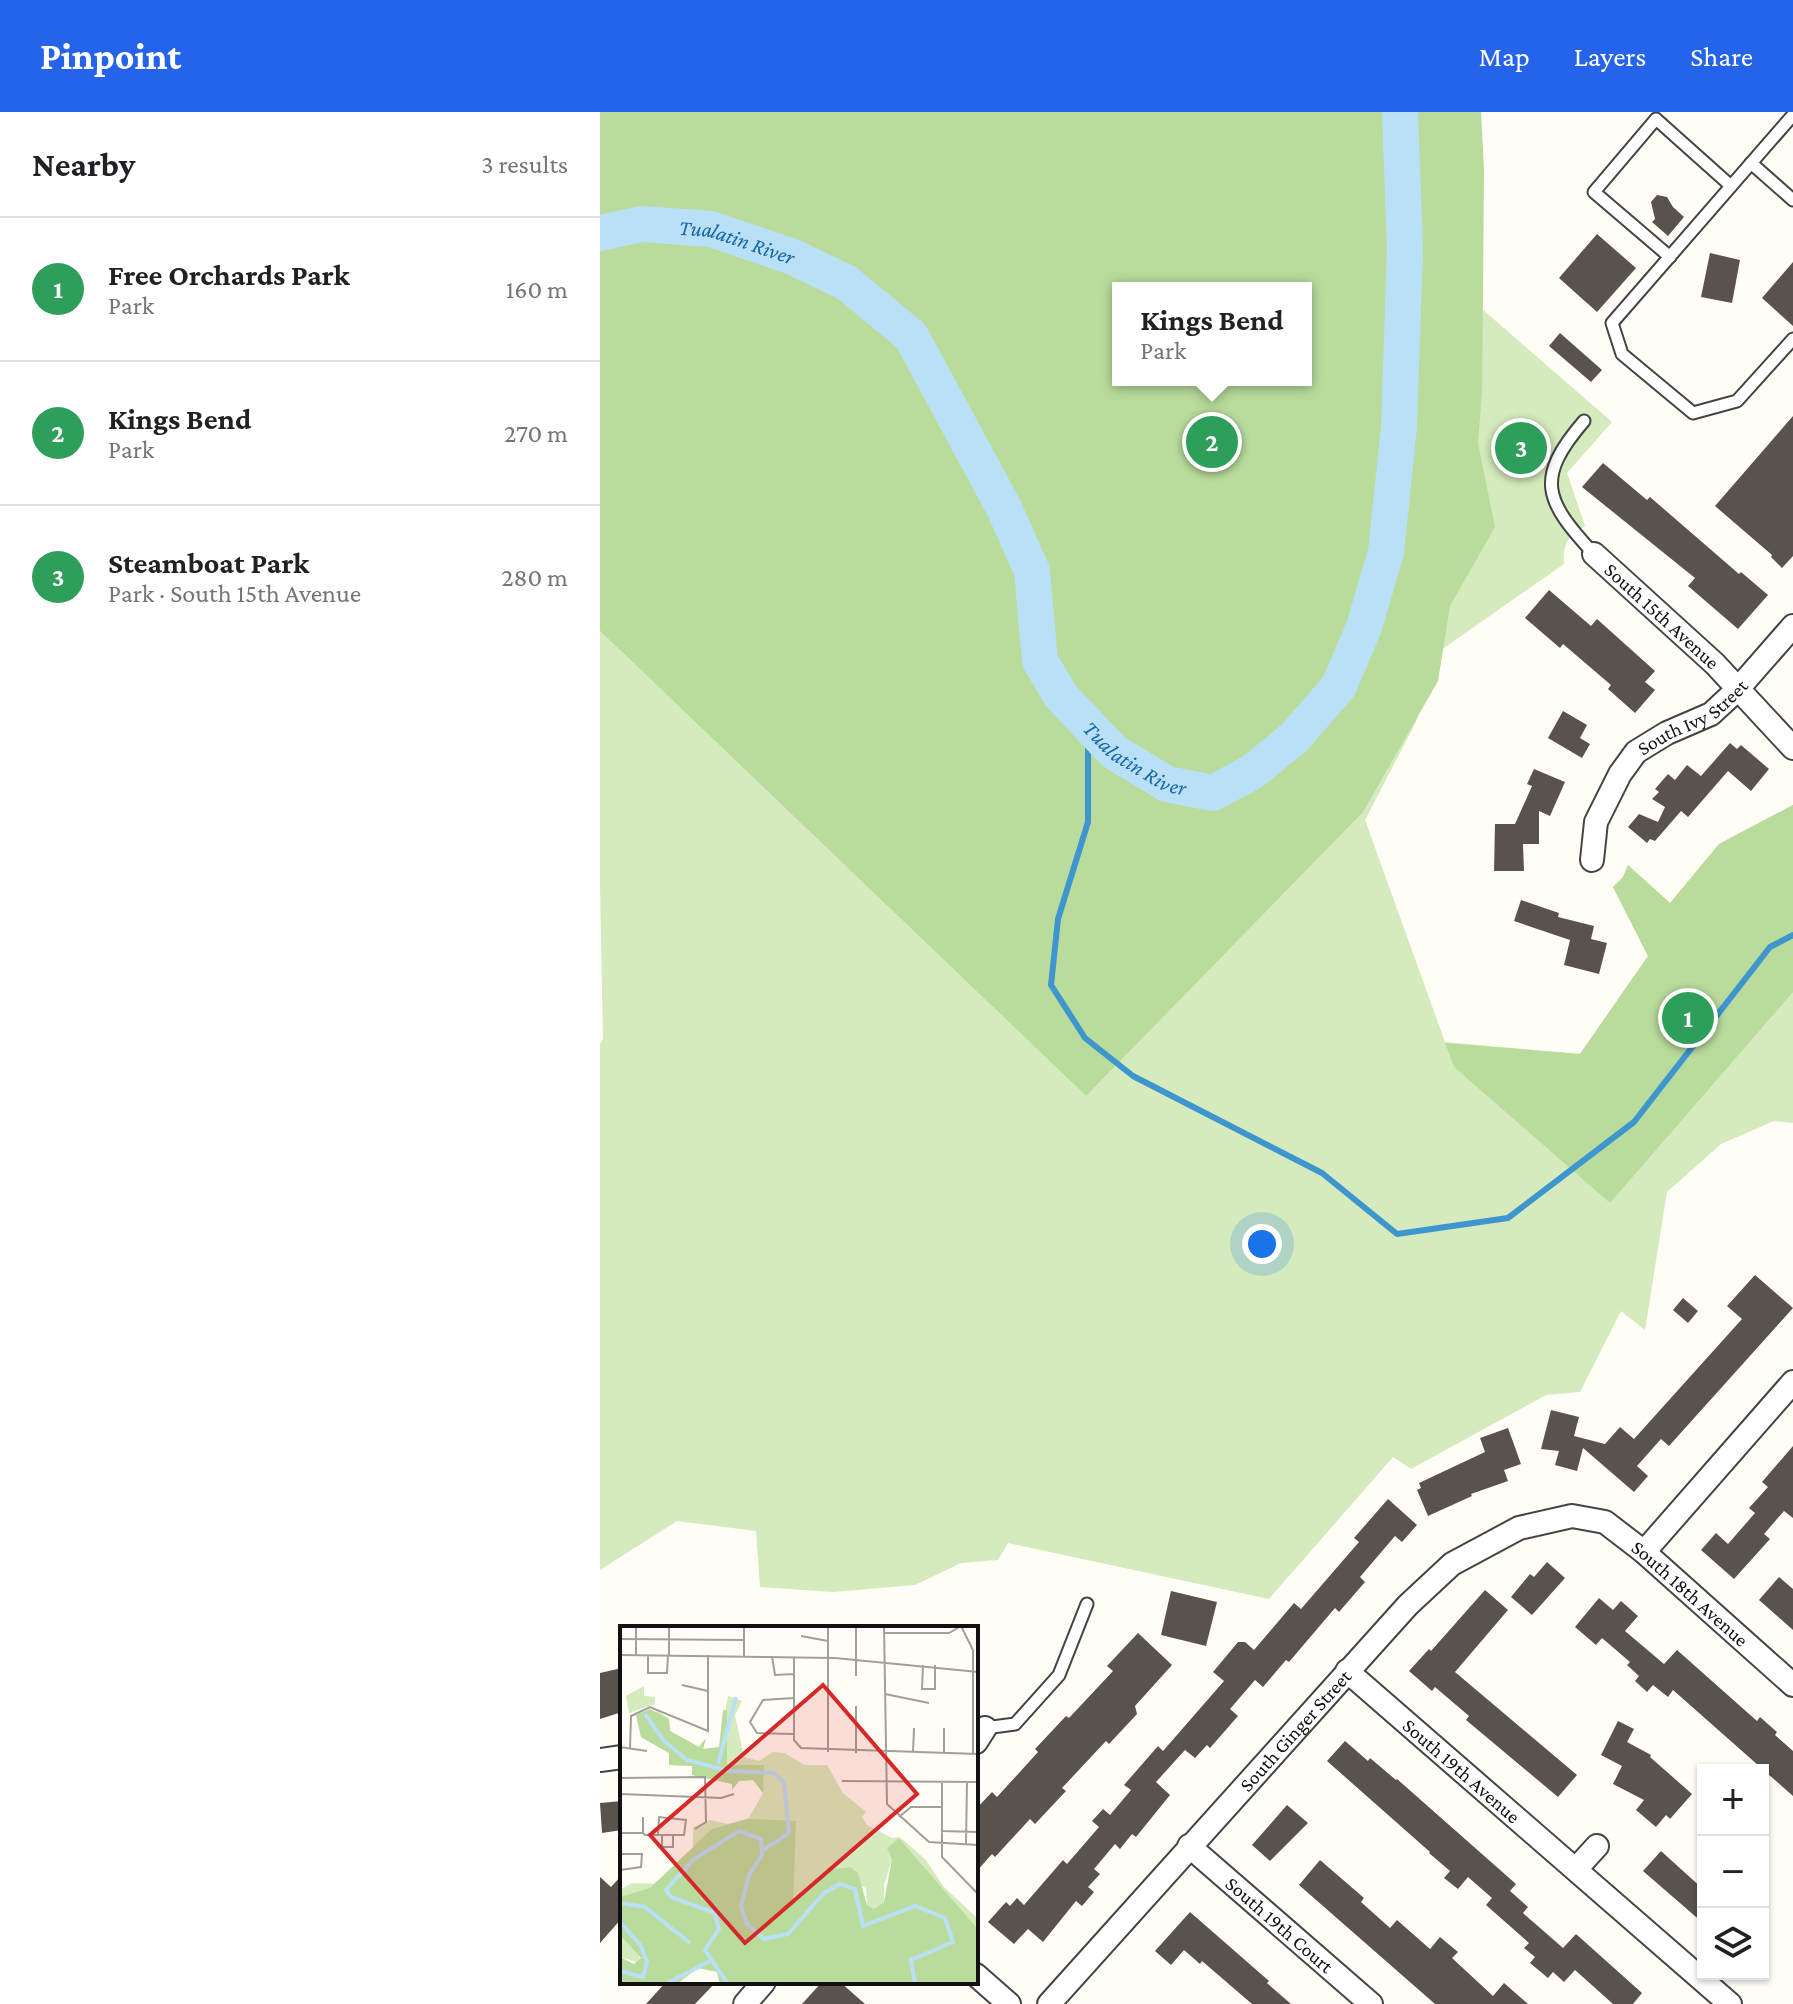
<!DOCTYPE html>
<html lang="en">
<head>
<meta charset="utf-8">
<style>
	body { margin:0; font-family:"Crimson Pro",serif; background:#f2f2f2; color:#202124 }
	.controls { position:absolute; right:24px; bottom:24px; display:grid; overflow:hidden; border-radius:0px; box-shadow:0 2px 6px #0004 }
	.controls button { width:72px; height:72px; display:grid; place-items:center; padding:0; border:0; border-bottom:2px solid #e0e0e0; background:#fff; color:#202124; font:40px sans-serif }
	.you { position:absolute; left:662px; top:1132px; width:28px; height:28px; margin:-20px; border:6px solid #fff; border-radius:50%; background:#1a73e8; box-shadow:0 0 0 12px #1a73e833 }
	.badge { display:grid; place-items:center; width:52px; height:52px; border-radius:50%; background:#2563eb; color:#fff; font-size:26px; font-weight:700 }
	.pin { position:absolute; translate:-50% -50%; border:4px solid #fff; box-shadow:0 2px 8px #0006 }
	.popup { position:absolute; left:512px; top:170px; width:200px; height:104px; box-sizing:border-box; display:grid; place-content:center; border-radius:0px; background:#fff; filter:drop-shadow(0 2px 6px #0005); font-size:26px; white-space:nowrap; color:#757577 }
	.popup b { font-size:30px; color:#202124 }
	.popup::after { content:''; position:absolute; left:50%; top:100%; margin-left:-16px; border:16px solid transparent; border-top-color:#fff }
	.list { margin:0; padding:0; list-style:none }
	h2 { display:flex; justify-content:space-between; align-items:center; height:104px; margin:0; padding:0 32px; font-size:34px }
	h2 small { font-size:26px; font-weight:400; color:#757577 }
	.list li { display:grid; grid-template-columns:52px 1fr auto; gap:24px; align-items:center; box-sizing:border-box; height:144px; padding:0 32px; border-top:2px solid #e0e0e0 }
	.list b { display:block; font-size:30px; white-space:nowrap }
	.list p { margin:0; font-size:26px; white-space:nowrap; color:#757577 }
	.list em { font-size:26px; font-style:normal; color:#757577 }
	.icon { flex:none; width:44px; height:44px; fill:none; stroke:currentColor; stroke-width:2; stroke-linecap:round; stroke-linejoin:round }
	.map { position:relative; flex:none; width:1193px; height:1892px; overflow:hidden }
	header { display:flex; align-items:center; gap:48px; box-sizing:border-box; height:112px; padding:0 40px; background:#2563eb; color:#fff }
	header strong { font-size:38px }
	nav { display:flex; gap:44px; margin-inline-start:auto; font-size:28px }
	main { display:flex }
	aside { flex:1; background:#fff }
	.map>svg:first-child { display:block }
	.green { fill:#d5ebbd; fill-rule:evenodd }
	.forest { fill:#b9dc9c; fill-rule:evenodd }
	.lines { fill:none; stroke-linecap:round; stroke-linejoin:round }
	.stream { stroke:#3f96cf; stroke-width:6 }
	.river { stroke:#b9e0f7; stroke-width:36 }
	.building { fill:#5a524d }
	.lane-casing { stroke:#444; stroke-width:15 }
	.street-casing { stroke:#444; stroke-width:26 }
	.lane { stroke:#fff; stroke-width:11 }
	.street { stroke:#fff; stroke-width:22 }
	.labels { text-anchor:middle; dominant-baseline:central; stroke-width:8; stroke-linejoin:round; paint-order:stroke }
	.street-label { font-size:20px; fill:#111; stroke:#fff }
	.water-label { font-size:22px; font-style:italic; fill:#1768a6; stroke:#fff }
	.inset-river { fill:none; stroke:#b9e0f7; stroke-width:4 }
	.inset-road { fill:none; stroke:#a09f9a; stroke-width:2 }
	.view { fill:#d62828; fill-opacity:0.15; stroke:#d62828; stroke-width:4 }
	.inset-edge { fill:none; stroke:#111; stroke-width:4 }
</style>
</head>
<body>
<header>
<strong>Pinpoint</strong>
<nav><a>Map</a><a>Layers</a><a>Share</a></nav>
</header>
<main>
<aside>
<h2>Nearby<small>3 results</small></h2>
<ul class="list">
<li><span class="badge" style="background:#2e9e5b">1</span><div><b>Free Orchards Park</b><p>Park</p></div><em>160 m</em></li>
<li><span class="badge" style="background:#2e9e5b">2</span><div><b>Kings Bend</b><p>Park</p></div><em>270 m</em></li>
<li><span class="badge" style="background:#2e9e5b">3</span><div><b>Steamboat Park</b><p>Park · South 15th Avenue</p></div><em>280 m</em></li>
</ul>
</aside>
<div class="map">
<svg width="1193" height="1892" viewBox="0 0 1193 1892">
	<rect width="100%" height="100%" fill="#fffdf5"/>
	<path class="green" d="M0,0L819,142L1012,310L967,361L985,414C969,422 962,434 964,452L834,543L816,610L765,708L845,930L980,942L1048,844L1013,775L1023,765L1028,753L1070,791L1119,732L1193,693V1011L1174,1009L1121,1032L1067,1080L1045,1218L1021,1199L980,1280L946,1283L811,1357L793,1345L669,1487L408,1431L398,1448L361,1451L315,1473L233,1480L160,1475L156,1419L77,1409L0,1458V932L3,927L0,774V519L486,984ZM518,176H706V268H518Z"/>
	<g class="forest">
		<path d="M0,0H881L884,57L883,183L882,280L878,331L895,415L850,494L838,569L763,700L486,984L0,519ZM518,176H706V268H518Z"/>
		<path d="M1193,693V880L1010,1091L854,955L845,931L980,942L1048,844L1013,775L1023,765L1028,753L1070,791L1119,732Z"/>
	</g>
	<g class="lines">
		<path class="stream" d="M488,613V710L458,807L451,873L485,926L533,964L722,1061L797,1122L908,1106L1034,1010L1170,835L1193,823"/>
		<path class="river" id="s1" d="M0,121L42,112L111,117L193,145L247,171L311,224L404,396L432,459L440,549L461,584L514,640L567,672L613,681L652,660L694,626L739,574L764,515L786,440L799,315L805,137L800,0"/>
	</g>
	<g class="building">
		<path d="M1057,83L1067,85L1073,95L1084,105L1068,124L1052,110L1055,107L1051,90Z"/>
		<path d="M997,122L1036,156L997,200L959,166Z"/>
		<path d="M1110,141L1140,148L1132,191L1101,185Z"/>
		<path d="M1193,150V214L1162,186Z"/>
		<path d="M960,221L1002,258L991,270L949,234Z"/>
		<path d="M1193,304V444L1182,456L1171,445L1172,443L1115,394Z"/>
		<path d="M1003,351L1047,388L1050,385L1139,462L1141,460L1168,483L1138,517L1088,474L1095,466L982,375Z"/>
		<path d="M949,478L991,514L997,507L1055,559L1045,570L1055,578L1035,601L1008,577L1011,573L963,532L960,536L925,506Z"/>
		<path d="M963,599L987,613L980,626L990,632L982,646L948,626Z"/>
		<path d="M1130,631L1137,637L1141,633L1169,657L1151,679L1128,659L1088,705L1081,699L1055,729L1050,727L1047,731L1028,715L1039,702L1058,710L1065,695L1052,687L1059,680L1055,677L1068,662L1075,668L1087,653L1101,664Z"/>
		<path d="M934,657L965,670L950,704L939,699V732H923L924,759H894L895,712H915L932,674L927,672Z"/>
		<path d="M921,788L959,801L958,805L994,814L991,827L1007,831L999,862L964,853L970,828L914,809Z"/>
		<path d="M1155,1163L1193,1196L1069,1334L1061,1327L1037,1354L1048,1364L1034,1380L983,1336L977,1359L955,1353L959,1339L941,1337L951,1298L979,1305L974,1324L1005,1332L1020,1315L1034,1327L1142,1207L1127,1194Z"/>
		<path d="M1083,1186L1098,1199L1088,1211L1073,1198Z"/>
		<path d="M908,1316L921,1352L904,1358L908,1369L871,1382L872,1384L828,1404L817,1378L821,1376L819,1371L885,1340L880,1326Z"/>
		<path d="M1193,1334V1406L1184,1399L1164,1422L1170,1427L1134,1467L1101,1438L1116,1421L1128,1432L1155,1401L1149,1396L1168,1375L1162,1370Z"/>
		<path d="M788,1387L817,1413L802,1430L795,1424L760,1465L765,1470L739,1500L735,1496L689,1550L686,1548L663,1575L655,1568L630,1597L638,1604L610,1636L607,1633L595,1646L585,1638L556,1670L570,1683L536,1725L532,1722L520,1737L515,1732L494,1757L500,1762L488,1775L494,1780L482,1794L476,1789L443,1830L428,1817L414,1832L388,1810L406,1790L410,1794L417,1786L424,1793L463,1748L467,1752L499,1715L492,1709L503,1697L510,1703L531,1678L524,1673L558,1634L563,1639L624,1569L613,1560L638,1530H645L654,1538L694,1491L701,1497L759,1430L754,1426Z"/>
		<path d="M947,1450L965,1466L932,1503L911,1485L930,1462L934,1465Z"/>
		<path d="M1179,1465L1193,1477V1518L1159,1488Z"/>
		<path d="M885,1478L908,1498L855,1560L977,1663L958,1685L866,1608L869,1604L835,1575L832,1579L809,1559L829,1537L831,1539Z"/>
		<path d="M571,1479L617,1490L606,1534L561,1523Z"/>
		<path d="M999,1486L1013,1498L1021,1489L1038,1504L1025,1519L1064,1552L1077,1538L1157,1609L1160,1605L1177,1620L1175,1623L1193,1639V1684L1073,1578L1068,1585L1053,1573L1047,1580L1035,1569L1039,1564L1027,1553L1030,1550L1002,1526L996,1533L975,1515Z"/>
		<path d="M538,1521L572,1553L535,1594L537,1602L509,1632L506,1629L462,1676L466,1679L435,1712L430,1707L395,1745L392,1742L376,1760V1697L392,1680L397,1685L438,1640L435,1637L466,1604L469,1606L513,1559L507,1554Z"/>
		<path d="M22,1556V1600L0,1607V1561Z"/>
		<path d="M1018,1609L1034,1617L1027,1630L1051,1643L1050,1645L1092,1682L1070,1707L1066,1703L1056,1715L1036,1698L1044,1688L1013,1672L1022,1654L1001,1643Z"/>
		<path d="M745,1629L768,1649L770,1646L796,1668L797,1667L916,1772L910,1779L928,1795L923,1801L963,1836L976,1822L1042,1881L1033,1892H1013L975,1858L964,1870L953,1860L948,1866L930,1851L935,1845L924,1836L929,1831L886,1793L892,1786L868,1765L858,1777L844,1766L850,1759L829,1741L830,1740L727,1649Z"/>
		<path d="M22,1689V1718L2,1721L0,1691Z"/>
		<path d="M687,1693L708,1711L670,1749L652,1733Z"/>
		<path d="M1061,1739L1103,1777V1811L1043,1759Z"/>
		<path d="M720,1748L764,1786L761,1790L790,1816L797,1808L830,1837L840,1825L858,1840L852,1846L893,1884L904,1871L928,1892H835L699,1773Z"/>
		<path d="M22,1763V1806L0,1831V1765L11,1775Z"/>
		<path d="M590,1800L669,1869L667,1871L691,1892H652L602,1849L600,1852L584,1838L571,1853L555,1839Z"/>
		<path d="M66,1870H116L95,1892H46Z"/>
		<path d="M222,1870H240L265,1892H202Z"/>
	</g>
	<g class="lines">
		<g class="lane-casing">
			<g id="lane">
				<path d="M1193,3L1012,211L1022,242L1093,301L1137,289L1193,227"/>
				<path d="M1151,51L1193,88"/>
				<path d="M1070,145L994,80L1056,7L1131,74"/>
				<path d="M984,309C934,367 945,389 994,442"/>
				<path d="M385,1616L415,1612L459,1563L487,1492"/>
			</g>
		</g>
		<g class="street-casing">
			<g id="street">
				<path id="s2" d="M994,442L1115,552L1193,636"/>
				<path id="s3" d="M992,748L996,710L1020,662L1036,640L1067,621L1111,602L1137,578L1193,514"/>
				<path d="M1044,1440L1193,1270"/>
				<path id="s4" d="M747,1559L1130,1892"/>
				<path d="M376,1630L385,1616"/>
				<path d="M0,1648L22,1645"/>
				<path id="s5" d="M589,1734L771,1892"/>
				<path d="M976,1757L997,1734"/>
				<path d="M376,1863L409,1892"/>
				<path d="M145,1892L164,1870"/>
				<path id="s6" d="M449,1892L808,1493L852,1452L919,1416L972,1404L1005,1410L1044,1440L1193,1573"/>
			</g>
		</g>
		<use href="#lane" class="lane"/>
		<use href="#street" class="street"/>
	</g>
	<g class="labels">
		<g class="street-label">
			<text stroke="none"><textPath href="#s2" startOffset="92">South 15th Avenue</textPath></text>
			<text stroke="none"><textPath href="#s3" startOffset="186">South Ivy Street</textPath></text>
			<text stroke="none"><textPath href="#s6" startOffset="872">South 18th Avenue</textPath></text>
			<text stroke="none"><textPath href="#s6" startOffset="368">South Ginger Street</textPath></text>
			<text stroke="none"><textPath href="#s4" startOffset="152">South 19th Avenue</textPath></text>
			<text stroke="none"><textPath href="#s5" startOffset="120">South 19th Court</textPath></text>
		</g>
		<g class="water-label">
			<text stroke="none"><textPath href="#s1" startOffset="140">Tualatin River</textPath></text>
			<text stroke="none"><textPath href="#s1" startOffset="836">Tualatin River</textPath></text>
		</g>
	</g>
	<g transform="translate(20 1514)">
		<rect width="358" height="358" fill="#fffdf5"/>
		<path d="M24,60V70L35,71V78L9,87L6,70ZM108,70L122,75L115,89L124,131L139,135L153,126L164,127L185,139H207L223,167L246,186L242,191L247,199L272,212L280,211L306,234L323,260L358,293V303L279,212L264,259V276L254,283L247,279L246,262L209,244L101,337L0,358L26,333L0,301V264L12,257L44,258L73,232V201L90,194L108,198L129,192L143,167L133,154L119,155L112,164V158L72,149V140L49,139V127L21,111L16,89L38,85L49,93L50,105L79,121L86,112L83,123L99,122ZM0,309L19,324L20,337L0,331Z" fill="#d5ebbd"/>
		<path d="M30,83L49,93L50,105L79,121L86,112L83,123L99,121L103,84H107V139H144L143,167L133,154L119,155L112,164V158L72,149V140L49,139V127L21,111L16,89ZM128,193L176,195L173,276L209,244L230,241L238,247L247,279L254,283L264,276L272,233L267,222L279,212L358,303V358H100L97,346L78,342L57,358H0V331L14,338L21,332L0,309V271L30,262L92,203Z" fill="#b9dc9c"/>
		<path class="inset-river" d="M25,88L44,115L67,134L108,145L154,147L164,156L169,207L142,225M98,138L116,71M0,277L25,281L70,317M0,296L21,320L27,336L23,351L0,345M46,358L90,335M108,358L85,324L99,303L95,287L51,271L46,264L74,233L119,205L141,213L142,229L129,249L121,281L127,298L144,313L168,308L204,267L220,258L235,263L243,300L295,280L325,292L333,316L291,334L295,358"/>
		<path class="inset-road" d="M124,0V30M236,0V50M264,0L267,178L309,216L358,219M341,0L353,24V128M264,7H329L341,0M181,10L208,15M0,13L124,14M0,29L215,32L358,46M16,29V0M28,29V47H47L48,29M49,29V0M152,30L155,49L174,48M174,31V114L181,122L358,128M303,39L302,63H315V39M62,59L88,65M265,68L309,77M173,108L137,107L130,96L143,74L174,72M0,121L27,125M10,122L11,90L30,81L88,105V29M208,126V0M236,127V80M293,127L294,102M324,128V102M0,152L85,151L86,196L75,203M222,155L358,156M322,155V231L358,268M0,168L101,172L114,168M279,191L291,181H321M321,205L358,206M0,207H23V191M23,207L25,209H64L66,194L39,191L38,209M42,209V221H53V209M346,218L347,155M0,228H22L21,241L0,244"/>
		<path class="view" d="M203,59L297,168L125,317L30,209Z"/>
		<rect width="358" height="358" class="inset-edge"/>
	</g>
</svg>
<div class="controls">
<button>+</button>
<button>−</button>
<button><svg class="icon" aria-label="layers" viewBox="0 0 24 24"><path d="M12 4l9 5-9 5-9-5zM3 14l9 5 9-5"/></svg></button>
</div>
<div class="you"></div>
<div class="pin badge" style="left:1088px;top:906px;background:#2e9e5b">1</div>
<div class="pin badge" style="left:612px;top:330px;background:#2e9e5b">2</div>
<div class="popup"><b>Kings Bend</b>Park</div>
<div class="pin badge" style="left:921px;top:336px;background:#2e9e5b">3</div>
</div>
</main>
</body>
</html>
